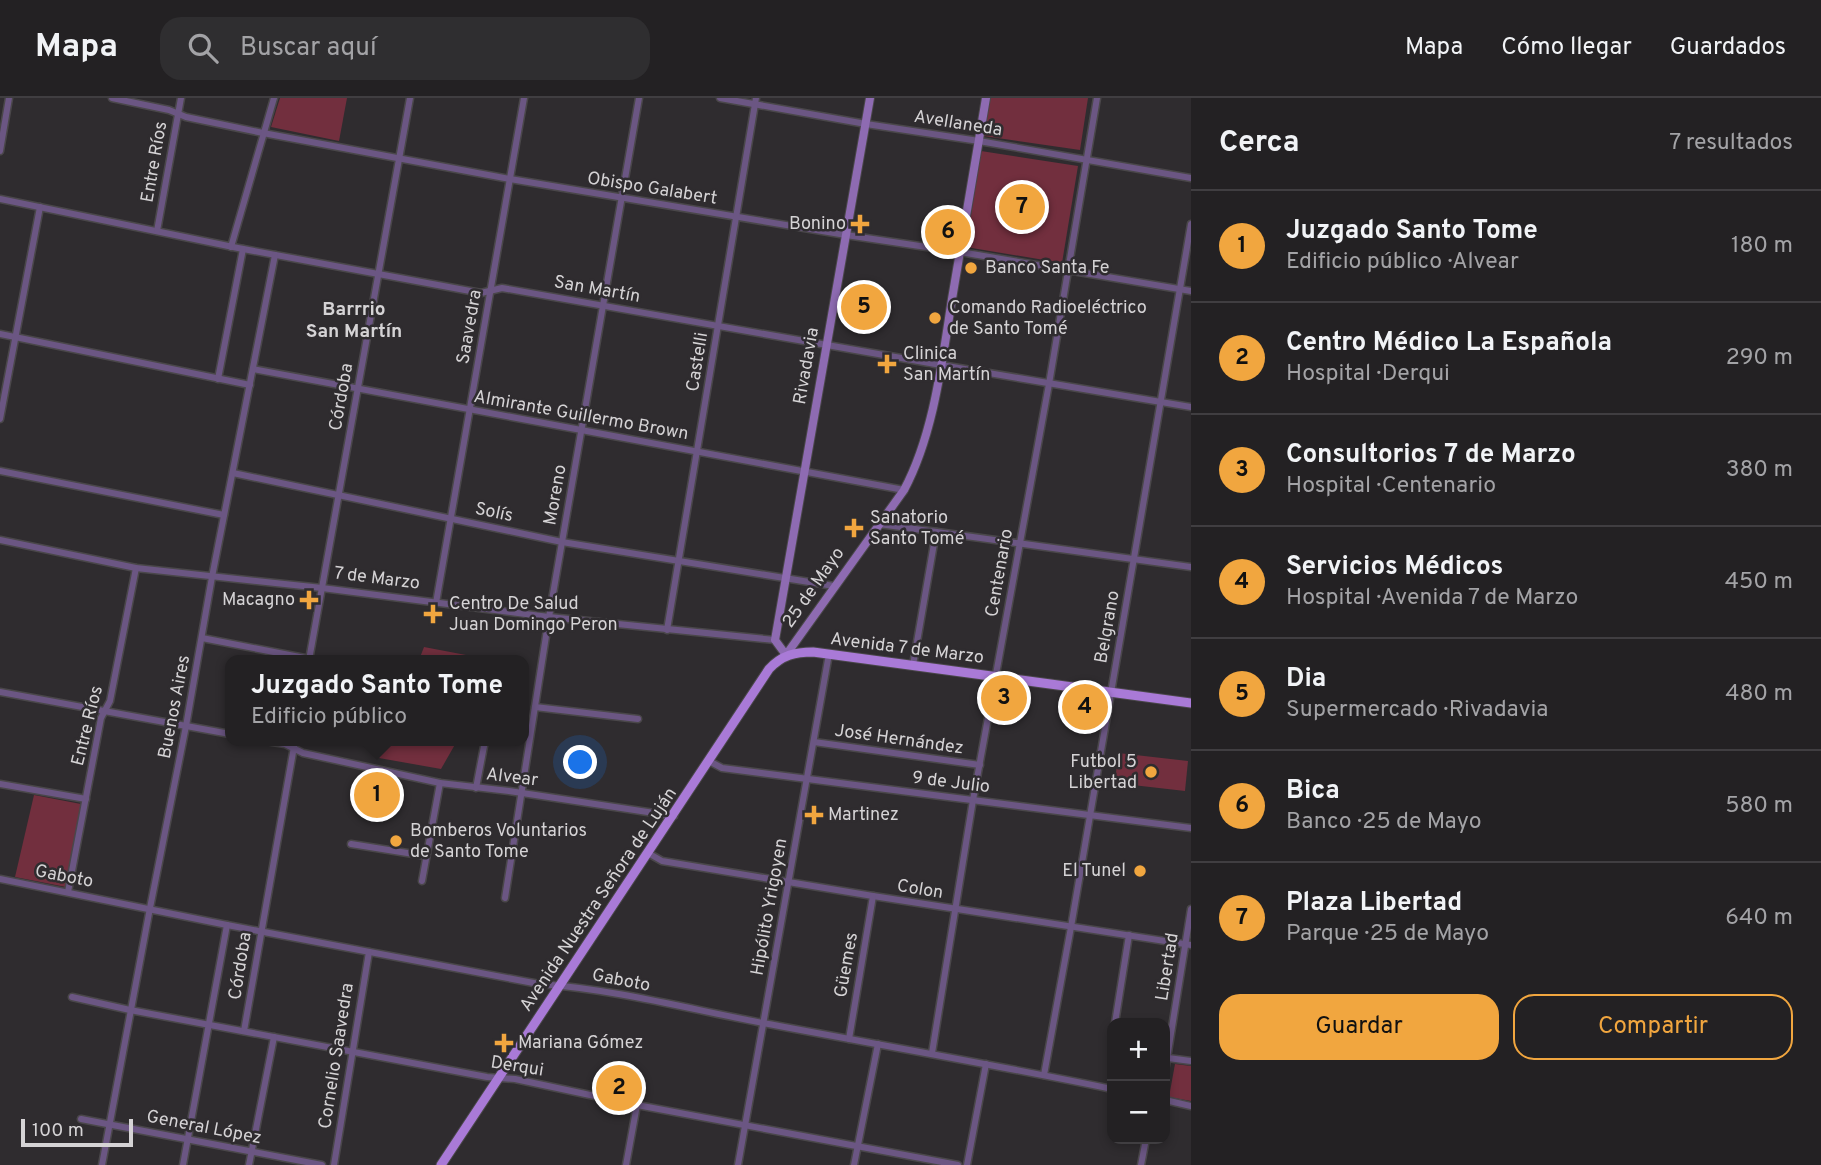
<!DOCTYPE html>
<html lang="es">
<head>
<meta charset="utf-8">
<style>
	body { margin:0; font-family:Overpass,sans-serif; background:#2f2e30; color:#f1f3f6 }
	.controls { position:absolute; right:21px; bottom:21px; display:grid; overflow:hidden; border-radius:14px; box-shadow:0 4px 10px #0003 }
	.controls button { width:63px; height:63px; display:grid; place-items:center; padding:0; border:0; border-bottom:2px solid #403e41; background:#232123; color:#f1f3f6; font:35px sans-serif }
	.scale { position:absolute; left:21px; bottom:18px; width:112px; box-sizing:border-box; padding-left:7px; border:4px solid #d5d3d5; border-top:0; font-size:19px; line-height:24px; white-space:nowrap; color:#d5d3d5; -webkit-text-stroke:5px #2f2c2f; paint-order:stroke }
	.you { position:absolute; left:581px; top:665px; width:24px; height:24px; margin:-18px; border:5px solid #fff; border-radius:50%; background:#1a73e8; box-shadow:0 0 0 10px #1a73e833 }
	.badge { display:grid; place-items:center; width:46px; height:46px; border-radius:50%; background:#f1a63f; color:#111; font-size:23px; font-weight:700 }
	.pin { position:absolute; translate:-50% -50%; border:4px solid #fff; box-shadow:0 2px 7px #0006 }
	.popup { position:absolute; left:225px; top:557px; width:304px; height:91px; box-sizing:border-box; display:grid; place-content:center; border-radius:14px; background:#232123; filter:drop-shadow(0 2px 5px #0005); font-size:23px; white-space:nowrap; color:#a3a3a6 }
	.popup b { font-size:26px; color:#f1f3f6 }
	.popup::after { content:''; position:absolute; left:50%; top:100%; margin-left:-14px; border:14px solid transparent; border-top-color:#232123 }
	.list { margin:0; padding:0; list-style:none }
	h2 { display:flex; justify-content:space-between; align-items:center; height:91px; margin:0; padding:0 28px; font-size:30px }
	h2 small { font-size:23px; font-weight:400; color:#a3a3a6 }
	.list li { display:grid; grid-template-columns:46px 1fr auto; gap:21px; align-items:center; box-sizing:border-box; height:112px; padding:0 28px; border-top:2px solid #403e41 }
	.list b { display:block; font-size:26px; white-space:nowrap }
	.list p { margin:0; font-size:23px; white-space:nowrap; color:#a3a3a6 }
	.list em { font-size:23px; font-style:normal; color:#a3a3a6 }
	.actions { display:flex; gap:14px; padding:21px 28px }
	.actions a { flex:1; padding:16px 0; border:2px solid #f1a63f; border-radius:21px; text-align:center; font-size:24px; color:#f1a63f }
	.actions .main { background:#f1a63f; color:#111 }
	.icon { flex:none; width:38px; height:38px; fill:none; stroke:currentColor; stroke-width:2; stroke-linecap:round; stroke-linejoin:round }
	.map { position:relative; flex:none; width:1191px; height:1067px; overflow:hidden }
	header { display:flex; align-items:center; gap:42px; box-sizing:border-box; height:98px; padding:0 35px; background:#232123; border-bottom:2px solid #403e41 }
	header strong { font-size:33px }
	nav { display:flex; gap:38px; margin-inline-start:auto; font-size:24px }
	.search { width:490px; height:63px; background:#2f2e30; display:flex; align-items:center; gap:18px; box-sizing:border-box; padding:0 24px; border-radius:21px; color:#a3a3a6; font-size:26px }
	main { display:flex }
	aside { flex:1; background:#232123 }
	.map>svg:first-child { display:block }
	.green { fill:#722f3e }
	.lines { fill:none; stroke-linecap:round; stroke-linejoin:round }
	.street-casing { stroke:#4a474a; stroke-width:9 }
	.secondary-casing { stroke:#4a474a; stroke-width:10 }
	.primary-casing { stroke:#4a474a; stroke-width:11 }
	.street { stroke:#6b5683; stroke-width:6 }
	.secondary { stroke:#8e6bb2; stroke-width:8 }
	.primary { stroke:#a97ad7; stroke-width:9 }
	.poi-dot { fill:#f1a63f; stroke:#2f2c2f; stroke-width:2.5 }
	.labels { text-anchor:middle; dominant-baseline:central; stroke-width:5; stroke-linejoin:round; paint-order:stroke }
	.street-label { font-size:18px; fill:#d5d3d5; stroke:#2f2c2f }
	.poi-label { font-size:18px; fill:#d5d3d5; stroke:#2f2c2f; text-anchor:start }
	.neighbourhood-label { font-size:19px; font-weight:bold; fill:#d5d3d5; stroke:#2f2c2f }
</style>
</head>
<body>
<header>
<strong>Mapa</strong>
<div class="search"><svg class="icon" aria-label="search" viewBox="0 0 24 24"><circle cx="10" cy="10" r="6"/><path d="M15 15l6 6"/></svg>Buscar aquí</div>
<nav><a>Mapa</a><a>Cómo llegar</a><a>Guardados</a></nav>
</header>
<main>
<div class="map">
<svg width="1191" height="1067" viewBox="0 0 1191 1067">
	<rect width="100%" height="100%" fill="#2f2c2f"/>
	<g class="green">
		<path d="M280,0H347L339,43L271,29Z"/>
		<path d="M990,0H1088L1080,52L984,38Z"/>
		<path d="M981,53L1078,68L1062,165L966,149Z"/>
		<path d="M424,549L466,557V562H419Z"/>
		<path d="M386,643H457L441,671L379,660Z"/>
		<path d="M1118,655L1188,663L1185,693L1115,685Z"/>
		<path d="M34,697L81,706L66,789L15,779Z"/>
		<path d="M1175,966L1191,968V1003L1169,999Z"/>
	</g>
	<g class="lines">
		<g class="street-casing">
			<g id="street">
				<path d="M112,0L169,12L186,19L263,35L510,81L846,137L960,154L1191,193"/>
				<path d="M720,0L866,26L979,43L1191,80"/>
				<path d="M0,53L9,0"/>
				<path d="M0,101L238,150L481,195L502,190L941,267L1191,309"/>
				<path d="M157,133L181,0"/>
				<path d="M231,149L274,0"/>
				<path d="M0,236L250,287"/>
				<path d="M253,271L904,392"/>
				<path d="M218,281L243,151"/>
				<path d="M0,321L40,109"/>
				<path d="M0,373L224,417"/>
				<path d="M233,375L562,444L834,488"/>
				<path d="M879,426L1191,469"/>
				<path d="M0,442L136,470L322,490L549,519L775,542"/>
				<path d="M436,505L524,0"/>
				<path d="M667,532L756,0"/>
				<path d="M202,540L310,561"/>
				<path d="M309,562L410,0"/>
				<path d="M913,567L936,434"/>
				<path d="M0,594L230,636"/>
				<path d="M535,609L638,621"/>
				<path d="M266,643L285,646L303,655L440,685L509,693L674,718"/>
				<path d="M814,644L980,667"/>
				<path d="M709,663L722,670L1191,730"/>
				<path d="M0,686L86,701"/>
				<path d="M476,690L485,643"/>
				<path d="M351,746L426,758"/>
				<path d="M648,755L662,763L873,798L1191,847"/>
				<path d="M0,781L227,827L539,886C614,891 689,911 763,925C880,947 996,967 1112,991"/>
				<path d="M422,783L440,685"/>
				<path d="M68,794L101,620L110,603L136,470"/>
				<path d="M505,800L549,519L639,0"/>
				<path d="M72,899L130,912L487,979L515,981L637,1007L958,1067"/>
				<path d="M1115,925L1129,837"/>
				<path d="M244,933L295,643"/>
				<path d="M849,941L873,798"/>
				<path d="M932,955L973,702L1049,286L1097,0"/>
				<path d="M1168,960L1191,963"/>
				<path d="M1165,973L1191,811"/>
				<path d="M1044,977L1071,829L1191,126"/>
				<path d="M1165,1002L1191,1008"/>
				<path d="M81,1021L322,1067"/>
				<path d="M102,1067L150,810L186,628L212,479L275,157"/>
				<path d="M183,1067L227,827"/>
				<path d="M249,1067L274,939"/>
				<path d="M334,1067L369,854"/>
				<path d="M626,1067L637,1007"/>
				<path d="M738,1067L829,556"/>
				<path d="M854,1067L878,946"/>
				<path d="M967,1067L986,966"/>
				<path d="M1141,1067L1146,1041"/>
			</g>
		</g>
		<g class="secondary-casing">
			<path id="secondary" d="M870,0L775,542L786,557L904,392C934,336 942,263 952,201C963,134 975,67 986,0"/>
		</g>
		<g class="primary-casing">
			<path id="primary" d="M441,1067L769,571C782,557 795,554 813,554L1191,605"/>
		</g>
		<use href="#street" class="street"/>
		<use href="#secondary" class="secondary"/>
		<use href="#primary" class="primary"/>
	</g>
	<g class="poi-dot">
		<path d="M856.5 115.5h7v7h7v7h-7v7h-7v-7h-7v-7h7z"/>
		<circle cx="971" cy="170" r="7"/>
		<circle cx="935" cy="220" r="7"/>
		<path d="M883.5 255.5h7v7h7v7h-7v7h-7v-7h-7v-7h7z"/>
		<path d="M850.5 419.5h7v7h7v7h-7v7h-7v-7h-7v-7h7z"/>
		<path d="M305.5 491.5h7v7h7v7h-7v7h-7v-7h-7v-7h7z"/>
		<path d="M429.5 505.5h7v7h7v7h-7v7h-7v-7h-7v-7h7z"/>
		<circle cx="1151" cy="674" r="7"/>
		<path d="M810.5 706.5h7v7h7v7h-7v7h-7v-7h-7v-7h7z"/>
		<circle cx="396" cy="743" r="7"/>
		<circle cx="1140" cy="773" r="7"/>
		<path d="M500.5 934.5h7v7h7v7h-7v7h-7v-7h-7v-7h7z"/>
	</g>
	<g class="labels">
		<g class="street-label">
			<text transform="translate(958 26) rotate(9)">Avellaneda</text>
			<text transform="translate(155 64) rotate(-80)">Entre Ríos</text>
			<text transform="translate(652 91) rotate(9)">Obispo Galabert</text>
			<text transform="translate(597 192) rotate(10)">San Martín</text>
			<text transform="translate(470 229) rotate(-80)">Saavedra</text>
			<text transform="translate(698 264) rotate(-81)">Castelli</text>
			<text transform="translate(807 268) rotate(-80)">Rivadavia</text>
			<text transform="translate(342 299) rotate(-80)">Córdoba</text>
			<text transform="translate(581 318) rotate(10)">Almirante Guillermo Brown</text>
			<text transform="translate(556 397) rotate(-80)">Moreno</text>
			<text transform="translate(494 415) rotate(12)">Solís</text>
			<text transform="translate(1000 475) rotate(-80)">Centenario</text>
			<text transform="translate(377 481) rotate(7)">7 de Marzo</text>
			<text transform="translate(814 490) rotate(-55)">25 de Mayo</text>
			<text transform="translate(1108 529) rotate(-80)">Belgrano</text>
			<text transform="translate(907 551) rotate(7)">Avenida 7 de Marzo</text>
			<text transform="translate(175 609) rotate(-79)">Buenos Aires</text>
			<text transform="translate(88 628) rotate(-76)">Entre Ríos</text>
			<text transform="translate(899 642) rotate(8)">José Hernández</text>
			<text transform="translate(512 680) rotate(7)">Alvear</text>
			<text transform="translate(951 685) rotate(7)">9 de Julio</text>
			<text transform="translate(64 779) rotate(11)">Gaboto</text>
			<text transform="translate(920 792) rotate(9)">Colon</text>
			<text transform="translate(599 802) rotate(-56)">Avenida Nuestra Señora de Luján</text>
			<text transform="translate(770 809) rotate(-80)">Hipólito Yrigoyen</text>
			<text transform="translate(847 867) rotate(-80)">Güemes</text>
			<text transform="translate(241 868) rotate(-81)">Córdoba</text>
			<text transform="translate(1168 869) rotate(-81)">Libertad</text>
			<text transform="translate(621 883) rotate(11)">Gaboto</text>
			<text transform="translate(337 958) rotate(-81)">Cornelio Saavedra</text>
			<text transform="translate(517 969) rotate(9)">Derqui</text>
			<text transform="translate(204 1030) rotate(11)">General López</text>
		</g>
		<g class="poi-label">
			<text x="846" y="126" text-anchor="end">Bonino</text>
			<text x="985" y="170">Banco Santa Fe</text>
			<text x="949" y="210">Comando Radioeléctrico<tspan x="949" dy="21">de Santo Tomé</tspan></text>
			<text x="903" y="256">Clinica<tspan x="903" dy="21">San Martín</tspan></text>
			<text x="870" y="420">Sanatorio<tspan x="870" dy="21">Santo Tomé</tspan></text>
			<text x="295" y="502" text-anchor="end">Macagno</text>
			<text x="449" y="506">Centro De Salud<tspan x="449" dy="21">Juan Domingo Peron</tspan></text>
			<text x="1137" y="664" text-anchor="end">Futbol 5<tspan x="1137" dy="21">Libertad</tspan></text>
			<text x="828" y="717">Martinez</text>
			<text x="410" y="733">Bomberos Voluntarios<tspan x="410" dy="21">de Santo Tome</tspan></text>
			<text x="1126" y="773" text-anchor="end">El Tunel</text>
			<text x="518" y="945">Mariana Gómez</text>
		</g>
		<g class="neighbourhood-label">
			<text x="354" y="212">Barrrio<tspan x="354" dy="22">San Martín</tspan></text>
		</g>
	</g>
</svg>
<div class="controls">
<button>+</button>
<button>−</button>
</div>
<div class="scale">100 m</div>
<div class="you"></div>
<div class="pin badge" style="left:377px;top:697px">1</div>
<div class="popup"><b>Juzgado Santo Tome</b>Edificio público</div>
<div class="pin badge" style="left:619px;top:990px">2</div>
<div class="pin badge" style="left:1004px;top:600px">3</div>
<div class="pin badge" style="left:1085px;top:609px">4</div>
<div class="pin badge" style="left:864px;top:209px">5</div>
<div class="pin badge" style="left:948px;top:134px">6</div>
<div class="pin badge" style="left:1022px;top:109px">7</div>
</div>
<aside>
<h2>Cerca<small>7 resultados</small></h2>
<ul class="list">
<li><span class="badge">1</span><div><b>Juzgado Santo Tome</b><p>Edificio público · Alvear</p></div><em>180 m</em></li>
<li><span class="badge">2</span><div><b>Centro Médico La Española</b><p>Hospital · Derqui</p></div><em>290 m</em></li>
<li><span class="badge">3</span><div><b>Consultorios 7 de Marzo</b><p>Hospital · Centenario</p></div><em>380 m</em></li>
<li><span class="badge">4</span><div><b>Servicios Médicos</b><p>Hospital · Avenida 7 de Marzo</p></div><em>450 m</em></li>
<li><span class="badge">5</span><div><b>Dia</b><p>Supermercado · Rivadavia</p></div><em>480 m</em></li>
<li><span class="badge">6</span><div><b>Bica</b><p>Banco · 25 de Mayo</p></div><em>580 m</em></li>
<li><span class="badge">7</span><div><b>Plaza Libertad</b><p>Parque · 25 de Mayo</p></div><em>640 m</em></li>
</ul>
<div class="actions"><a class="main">Guardar</a><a>Compartir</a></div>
</aside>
</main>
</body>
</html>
